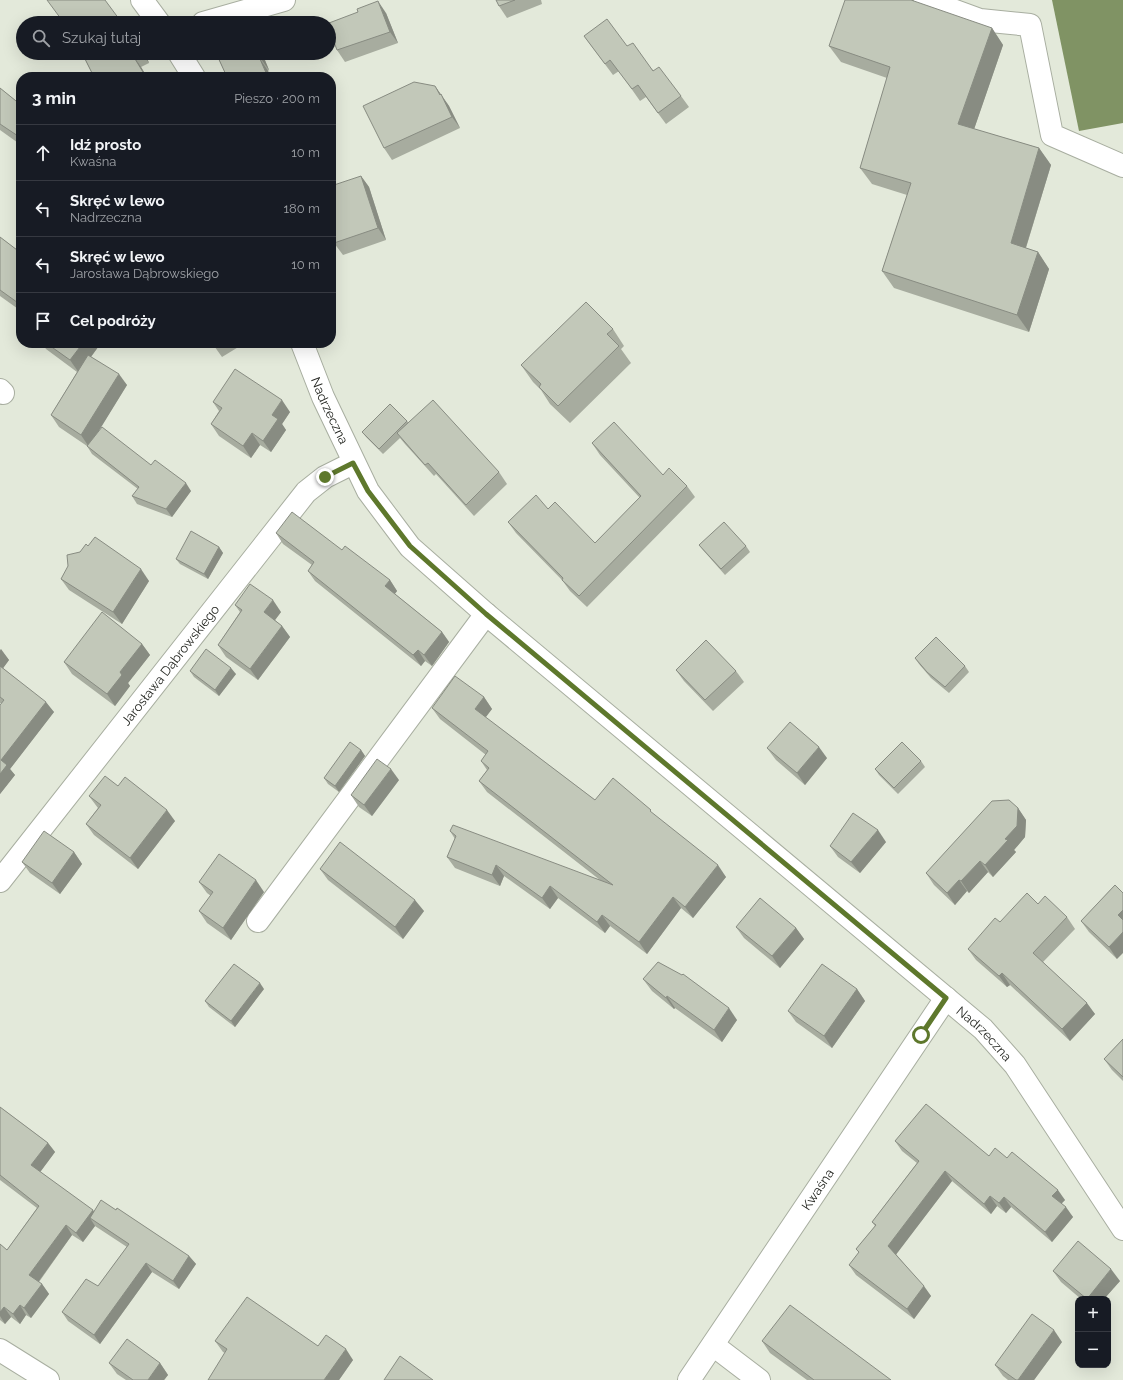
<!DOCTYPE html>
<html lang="pl">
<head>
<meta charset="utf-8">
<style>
	body { margin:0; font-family:Raleway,sans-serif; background:#20242c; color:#f1f3f6 }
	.controls { position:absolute; right:12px; bottom:12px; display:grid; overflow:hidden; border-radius:8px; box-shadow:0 4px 16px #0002 }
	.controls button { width:36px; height:36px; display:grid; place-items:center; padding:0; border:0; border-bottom:1px solid #363941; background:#171b24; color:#f1f3f6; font:20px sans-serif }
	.stop { position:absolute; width:12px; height:12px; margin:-9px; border:3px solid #5e782c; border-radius:50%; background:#fff }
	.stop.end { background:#5e782c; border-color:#fff; box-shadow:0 1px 4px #0008 }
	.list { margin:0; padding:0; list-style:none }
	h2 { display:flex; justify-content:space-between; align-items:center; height:52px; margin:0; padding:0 16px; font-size:17px }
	h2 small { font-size:13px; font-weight:400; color:#9ea1a6 }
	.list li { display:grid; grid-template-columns:26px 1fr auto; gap:12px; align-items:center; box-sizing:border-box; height:56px; padding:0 16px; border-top:1px solid #363941 }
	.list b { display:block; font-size:15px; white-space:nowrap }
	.list p { margin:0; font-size:13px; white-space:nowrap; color:#9ea1a6 }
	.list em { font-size:13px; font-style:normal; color:#9ea1a6 }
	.icon { flex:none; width:22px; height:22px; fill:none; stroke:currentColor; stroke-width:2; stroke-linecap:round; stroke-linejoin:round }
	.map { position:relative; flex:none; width:1123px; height:1380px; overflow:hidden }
	.search { position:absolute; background:#171b24; box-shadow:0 4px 16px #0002; left:16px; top:16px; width:320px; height:44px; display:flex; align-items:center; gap:10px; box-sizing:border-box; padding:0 14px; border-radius:22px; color:#9ea1a6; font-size:15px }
	.panel { position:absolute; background:#171b24; box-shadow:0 4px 16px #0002; left:16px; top:72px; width:320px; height:276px; border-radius:16px }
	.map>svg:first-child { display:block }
	.water { fill:#809364 }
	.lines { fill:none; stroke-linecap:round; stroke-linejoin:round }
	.minor-casing { stroke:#a8aea0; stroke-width:24 }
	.minor { stroke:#fff; stroke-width:22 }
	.wall { fill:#a7ac9f }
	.shaded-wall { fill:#888c82 }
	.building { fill:#c2c8b9; stroke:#888c82 }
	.route { stroke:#5e782c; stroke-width:5 }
	.labels { text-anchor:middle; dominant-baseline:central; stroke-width:4; stroke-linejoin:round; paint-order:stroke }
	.street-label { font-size:13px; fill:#252722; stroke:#e3e9da }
</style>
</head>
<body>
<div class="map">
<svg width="1123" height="1380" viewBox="0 0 1123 1380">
	<rect width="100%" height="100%" fill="#e3e9da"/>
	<path class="water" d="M1052,0H1123V123L1079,131Z"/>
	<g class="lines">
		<g class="minor-casing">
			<g id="minor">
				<path d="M142,0L159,23"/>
				<path d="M925,0L980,20L1030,25L1052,135L1123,166"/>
				<path d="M203,23L284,0"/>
				<path d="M179,53L194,77"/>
				<path id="s1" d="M302,343L323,397L368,491L410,547L486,614L983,1029L1015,1065L1123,1229"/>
				<path d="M0,390L3,393"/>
				<path id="s2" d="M0,881L306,492L325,477L353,463"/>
				<path d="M258,921L486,614"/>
				<path d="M713,1345L759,1380"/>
				<path d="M0,1350L48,1380"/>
				<path id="s3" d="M689,1380L946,998"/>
			</g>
		</g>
		<use href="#minor" class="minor"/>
	</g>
	<g class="wall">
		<path d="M496,0H541L542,4L507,18L499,6Z"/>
		<path d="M386,13L398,43L345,62L337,50Z"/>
		<path d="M992,28L1003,45L974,129L1039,148L1051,165L1026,248L1038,252L1049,269L1029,332L894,288L882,271L907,195L872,184L860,168L887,78L841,62L829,46Z"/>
		<path d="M584,36L627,46L681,96L689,107L666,124L646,97L640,101L619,71L613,75Z"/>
		<path d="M82,53H145L149,63L141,67L147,77H94Z"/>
		<path d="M216,53H262L269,70L268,71L271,77H227Z"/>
		<path d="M435,86L449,106L460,128L392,160L384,148Z"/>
		<path d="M0,88L21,105V145L0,130Z"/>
		<path d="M361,176L369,187L386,240L343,255L334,243Z"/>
		<path d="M0,237L21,253V311L0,296Z"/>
		<path d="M613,329L624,346L621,349L631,363L570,423L550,404L541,390L533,382L521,365Z"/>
		<path d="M42,343H101L91,357L127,385L97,433L151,465L191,491L172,517L137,504L132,496L138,489L92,454L87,446L59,427L51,415L77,372L46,349Z"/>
		<path d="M212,343H245L222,357Z"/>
		<path d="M213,402L290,412L282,424L286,430L271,452L260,445L251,458L219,436L211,424L219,411Z"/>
		<path d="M407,421L408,422L499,472L507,484L474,516L436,474L434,476L405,444L400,438L383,454L366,437L362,432Z"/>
		<path d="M592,443L687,486L695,497L587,607L570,591L562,580L516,533L508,522L548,509L595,543L640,498L600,455Z"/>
		<path d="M276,533L342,550L390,580L397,591L395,594L442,632L449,642L432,666L425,661L421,666L315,581L308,571L312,565L283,544Z"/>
		<path d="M699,545L746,546L750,552L725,575L703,550Z"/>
		<path d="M88,546L149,581L122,624L69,590L61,579L80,552Z"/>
		<path d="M219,547L223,553L208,579L180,564L176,559Z"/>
		<path d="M235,605L281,612L275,620L282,626L290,637L258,680L226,657L218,645L240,612Z"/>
		<path d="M142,644L150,655L128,683L130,686L115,706L72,674L64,662Z"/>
		<path d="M0,649L9,660L3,668L54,712L10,769L15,775L0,794L1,703H0Z"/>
		<path d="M915,658L965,666L969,672L949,693L931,678L919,664Z"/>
		<path d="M676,670L736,671L744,682L713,711L684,681Z"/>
		<path d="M190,671L236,674L219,696L194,677Z"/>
		<path d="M484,697L492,709L485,717L595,800L655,816L726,877L693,918L681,908L647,954L610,926L605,933L558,898L550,909L504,876L500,886L455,868L447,857L455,839L450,831L600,880L487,792L479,781L487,770L481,761L486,755L440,719L432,708Z"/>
		<path d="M767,748L827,758L805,785L776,760Z"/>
		<path d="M361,750L365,756L339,792L328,784L324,778Z"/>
		<path d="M921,761L925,767L898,794L879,775L875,769Z"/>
		<path d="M399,780L372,816L359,807L351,795Z"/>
		<path d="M118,786L175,821L138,869L94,835L86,824L98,808L89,796Z"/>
		<path d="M1018,808L1026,820L1025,837L1014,850L1016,852L993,877L988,872L969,893L967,891L955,905L934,885L926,873Z"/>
		<path d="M886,842L860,873L838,857L830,846Z"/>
		<path d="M74,852L82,864L60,894L30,873L22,862Z"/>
		<path d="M320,869L424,911L403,939L328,880Z"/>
		<path d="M199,882L264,892L231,940L207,923L199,911L211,896L207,893Z"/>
		<path d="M1115,885L1117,959L1089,932L1081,921Z"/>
		<path d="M1038,904L1067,917L1075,929L1043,962L1095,1014L1070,1041L1010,985L1007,987L976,960L968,949L1000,922Z"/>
		<path d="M736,927L796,928L804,939L780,968L744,938Z"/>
		<path d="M643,979L737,1020L722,1042L675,1008L674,1009L652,991Z"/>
		<path d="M264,989L235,1027L209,1007L205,1001Z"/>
		<path d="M857,989L865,1001L832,1048L796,1022L788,1011Z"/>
		<path d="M1123,1039V1081L1112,1070L1104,1059Z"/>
		<path d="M0,1107L48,1143L55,1152L40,1172L94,1212L189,1256L196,1264L179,1289L152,1272L100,1344L68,1321L62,1312L98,1286L127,1247L95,1226L83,1242L72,1235L39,1282L42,1284L49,1294L31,1318L26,1315L20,1324L11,1317L5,1324L0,1320V1244L7,1250L37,1208L0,1180Z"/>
		<path d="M895,1141L989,1156L1007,1158L1065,1200L1061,1204L1073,1217L1052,1242L1011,1207L1006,1213L997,1206L991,1214L952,1181L896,1254L931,1296L914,1319L856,1275L849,1265L859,1253L856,1249L875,1226L872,1222L917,1163L902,1151Z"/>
		<path d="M1053,1271L1120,1281L1104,1299H1081L1061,1282Z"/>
		<path d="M215,1341L318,1346L353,1360L339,1380H208L225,1353L223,1352Z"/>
		<path d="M762,1341L891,1380H807L770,1353Z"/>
		<path d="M1062,1342L1034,1380H1008L1003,1376L995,1365Z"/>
		<path d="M109,1363H160L168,1375L164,1380H126L117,1374Z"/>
	</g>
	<g class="shaded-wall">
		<path d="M378,1L386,13L398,43L390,32Z"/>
		<path d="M992,28L1003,45L970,141L958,124Z"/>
		<path d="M142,53H145L149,63Z"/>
		<path d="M259,53H262L269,70L261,59Z"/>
		<path d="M132,54L141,67L147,77H146Z"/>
		<path d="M260,59L268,71L271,77H269L267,75Z"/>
		<path d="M435,86L449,106L460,128L452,117Z"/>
		<path d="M1039,148L1051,165L1022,260L1011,243Z"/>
		<path d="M361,176L369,187L386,240L378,228Z"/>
		<path d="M1038,252L1049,269L1029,332L1017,315Z"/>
		<path d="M83,343H101L79,373L70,360Z"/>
		<path d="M119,374L127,385L89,447L81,435Z"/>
		<path d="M282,400L290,412L282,424L286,430L271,452L263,441L272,415Z"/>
		<path d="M252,433L260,445L251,458L243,446Z"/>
		<path d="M186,483L191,491L172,517L166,509Z"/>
		<path d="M219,547L223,553L208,579L204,574Z"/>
		<path d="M141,569L149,581L122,624L113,612Z"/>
		<path d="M390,580L397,591L392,597L385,586Z"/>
		<path d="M273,600L281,612L272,624L264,612Z"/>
		<path d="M282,626L290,637L258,680L250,669Z"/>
		<path d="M442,632L449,642L432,666L424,655Z"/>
		<path d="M142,644L150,655L128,683L130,686L115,706L107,694L120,672Z"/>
		<path d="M1,649L9,660L1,671L0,670V651Z"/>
		<path d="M418,650L425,661L421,666L413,655Z"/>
		<path d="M231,668L236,674L219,696L215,690Z"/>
		<path d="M484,697L492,709L483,721L475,709Z"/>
		<path d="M46,702L54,712L10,769L15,775L0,794V774L1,760Z"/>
		<path d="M819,747L827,758L805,785L797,773Z"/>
		<path d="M361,750L365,756L339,792L335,786Z"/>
		<path d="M391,769L399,780L372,816L364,805Z"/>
		<path d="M1018,808L1026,820L1025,837L1014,850L1016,852L993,877L985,865L1005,839Z"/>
		<path d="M167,810L175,821L138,869L130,858Z"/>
		<path d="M878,830L886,842L860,873L851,862Z"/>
		<path d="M74,852L82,864L60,894L52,883Z"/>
		<path d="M980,861L988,872L969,893L961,881Z"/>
		<path d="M496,865L504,876L500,886L492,875Z"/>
		<path d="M718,865L726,877L693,918L685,907Z"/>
		<path d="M256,880L264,892L231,940L223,928Z"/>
		<path d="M959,880L967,891L955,905L947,893Z"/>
		<path d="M550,886L558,898L550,909L542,898Z"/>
		<path d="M673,897L681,908L647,954L639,942Z"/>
		<path d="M415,900L424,911L403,939L395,927Z"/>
		<path d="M1123,910V922L1118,915Z"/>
		<path d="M602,915L610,926L605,933L597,922Z"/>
		<path d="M796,928L804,939L780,968L772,956Z"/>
		<path d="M1123,932V953L1117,959L1109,947Z"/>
		<path d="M1002,973L1010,985L1007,987L999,976Z"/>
		<path d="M260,983L264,989L235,1027L231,1021Z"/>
		<path d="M857,989L865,1001L832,1048L824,1036Z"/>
		<path d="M667,996L675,1008L674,1009L666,998Z"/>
		<path d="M1087,1003L1095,1014L1070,1041L1062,1029Z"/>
		<path d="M729,1008L737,1020L722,1042L714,1030Z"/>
		<path d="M48,1143L55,1152L38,1175L31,1165Z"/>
		<path d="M945,1171L952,1181L895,1256L888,1246Z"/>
		<path d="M1058,1190L1065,1200L1059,1206L1052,1196Z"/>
		<path d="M990,1196L997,1206L991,1214L984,1204Z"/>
		<path d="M1004,1197L1011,1207L1006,1213L999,1203Z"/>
		<path d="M1066,1207L1073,1217L1052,1242L1045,1232Z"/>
		<path d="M93,1210L100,1220L90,1218L95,1226L83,1242L76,1233Z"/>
		<path d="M66,1225L72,1235L36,1285L29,1275Z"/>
		<path d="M189,1256L196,1264L179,1289L173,1281Z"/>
		<path d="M146,1263L152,1272L100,1344L94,1335Z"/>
		<path d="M1111,1269L1120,1281L1104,1299H1087Z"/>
		<path d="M42,1284L49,1294L31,1318L24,1308Z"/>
		<path d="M924,1286L931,1296L914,1319L907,1309Z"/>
		<path d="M20,1305L26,1315L20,1324L13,1314Z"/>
		<path d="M4,1307L11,1317L5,1324L0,1316V1312Z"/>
		<path d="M1054,1330L1062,1342L1034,1380H1018Z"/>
		<path d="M346,1349L353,1360L339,1380H324Z"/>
		<path d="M160,1363L168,1375L164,1380H148Z"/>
	</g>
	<g class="building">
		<path d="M47,0H105L122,23H64Z"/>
		<path d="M496,0H515L499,6Z"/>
		<path d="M845,0H911L992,28L958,124L1039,148L1011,243L1038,252L1017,315L882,271L911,183L860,168L890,67L829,46Z"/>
		<path d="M378,1L390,32L337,50L329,29V23L358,12L357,9Z"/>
		<path d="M607,19L627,46L633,43L653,71L659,67L681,96L658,113L638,85L632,89L610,60L605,64L584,36Z"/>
		<path d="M82,53H134L132,54L146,77H94Z"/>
		<path d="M216,53H259L261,59H260L267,75L265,76L266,77H227Z"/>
		<path d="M414,82L435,86L440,95L441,94L452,117L384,148L363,106Z"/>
		<path d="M0,88L21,105V138L0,124Z"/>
		<path d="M361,176L378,228L334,243L331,233V186Z"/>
		<path d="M0,237L21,253V305L0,290Z"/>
		<path d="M586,302L613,329L607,334L619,346L558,406L539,387L541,384L521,365Z"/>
		<path d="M46,343H83L70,360Z"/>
		<path d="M88,355L119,374L81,435L51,415Z"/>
		<path d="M235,369L282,400L272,415L278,419L263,441L252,433L243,446L211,424L222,408L213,402Z"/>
		<path d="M433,400L499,472L466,505L428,463L425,465L397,433Z"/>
		<path d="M390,404L407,421L379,449L362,432Z"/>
		<path d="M614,422L663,475L669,468L687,486L579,596L562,580L563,578L508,522L536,495L548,509L555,502L595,543L641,496L592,443Z"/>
		<path d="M102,427L151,465L155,460L186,483L166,509L132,496L139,487L87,446Z"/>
		<path d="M292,512L342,550L345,546L390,580L385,586L442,632L424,655L418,650L413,655L308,571L314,562L276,533Z"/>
		<path d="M724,522L746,546L721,569L699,545Z"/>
		<path d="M191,531L219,547L204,574L176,559Z"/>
		<path d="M95,537L141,569L113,612L61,579L68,566L67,555L80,552L86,544L88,546Z"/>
		<path d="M250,584L273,600L264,612L282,626L250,669L218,645L242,610L235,605Z"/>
		<path d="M102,612L142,644L120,672L122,675L107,694L64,662Z"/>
		<path d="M936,637L965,666L945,687L927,672L915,658Z"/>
		<path d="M706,640L736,671L705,700L676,670Z"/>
		<path d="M206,649L231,668L215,690L190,671Z"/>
		<path d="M0,666L46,702L1,760L7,765L0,774V705L4,700L0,697Z"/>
		<path d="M455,676L484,697L475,709L595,800L613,778L651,810L650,811L718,865L685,907L673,897L639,942L602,915L597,922L550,886L542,898L496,865L492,875L447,857L456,836L450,831L453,825L613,885L479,781L489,768L481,761L488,751L432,708Z"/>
		<path d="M790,722L819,747L797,773L767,748Z"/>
		<path d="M350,742L361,750L335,786L324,778Z"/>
		<path d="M902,742L921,761L894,788L875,769Z"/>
		<path d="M377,759L391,769L364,805L351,795Z"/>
		<path d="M105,776L118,786L125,777L167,810L130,858L86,824L101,805L89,796Z"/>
		<path d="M1009,800L1018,808L1017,826L1005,839L1008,840L985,865L980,861L961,881L959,880L947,893L926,873L992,801Z"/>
		<path d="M853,813L878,830L851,862L830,846Z"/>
		<path d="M44,831L74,852L52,883L22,862Z"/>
		<path d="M340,842L415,900L395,927L320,869Z"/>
		<path d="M219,854L256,880L223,928L199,911L213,892L199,882Z"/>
		<path d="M1115,885L1123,893V910L1118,915L1123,920V932L1109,947L1081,921Z"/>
		<path d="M1027,893L1038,904L1045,896L1067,917L1033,953L1087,1003L1062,1029L1002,973L999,976L968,949L995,918L1000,922Z"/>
		<path d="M760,898L796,928L772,956L736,927Z"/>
		<path d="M658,962L682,975L683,974L729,1008L714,1030L667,996L666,998L643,979Z"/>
		<path d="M234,964L260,983L231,1021L205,1001Z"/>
		<path d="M822,964L857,989L824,1036L788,1011Z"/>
		<path d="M1123,1039V1077L1104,1059Z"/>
		<path d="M926,1104L989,1156L995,1148L1007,1158L1012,1152L1058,1190L1052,1196L1066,1207L1045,1232L1004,1197L999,1203L990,1196L984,1204L945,1171L888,1246L924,1286L907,1309L849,1265L859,1252L856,1249L876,1225L872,1222L919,1161L895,1141Z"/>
		<path d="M0,1107L48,1143L31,1165L93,1210L76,1233L66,1225L29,1275L42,1284L24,1308L20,1305L13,1314L4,1307L0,1312V1244L7,1250L39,1206L0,1175Z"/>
		<path d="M101,1200L116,1210L117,1208L189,1256L173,1281L146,1263L94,1335L62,1312L86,1279L98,1286L129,1244L90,1218Z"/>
		<path d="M1078,1241L1111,1269L1087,1299L1053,1271Z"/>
		<path d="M247,1297L318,1346L326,1335L346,1349L324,1380H208L227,1349L215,1341Z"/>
		<path d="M790,1305L891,1380H814L762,1341Z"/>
		<path d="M1032,1314L1054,1330L1018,1380H1016L995,1365Z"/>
		<path d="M127,1339L160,1363L148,1380H133L109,1363Z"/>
		<path d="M400,1356L433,1380H384Z"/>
	</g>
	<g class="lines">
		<path class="route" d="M325,477L353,463L368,491L410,546L486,614L946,998L921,1035"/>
	</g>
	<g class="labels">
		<g class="street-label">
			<text stroke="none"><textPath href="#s1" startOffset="73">Nadrzeczna</textPath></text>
			<text stroke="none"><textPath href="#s2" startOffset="275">Jarosława Dąbrowskiego</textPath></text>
			<text stroke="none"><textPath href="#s1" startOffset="985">Nadrzeczna</textPath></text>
			<text stroke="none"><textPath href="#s3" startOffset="230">Kwaśna</textPath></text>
		</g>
	</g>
</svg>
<div class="controls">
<button>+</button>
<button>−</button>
</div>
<div class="stop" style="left:921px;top:1035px"></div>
<div class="stop end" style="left:325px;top:477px"></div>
<div class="search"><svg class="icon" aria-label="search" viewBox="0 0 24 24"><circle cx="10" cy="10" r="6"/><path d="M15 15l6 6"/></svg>Szukaj tutaj</div>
<section class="panel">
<h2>3 min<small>Pieszo · 200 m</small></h2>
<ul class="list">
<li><svg class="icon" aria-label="ahead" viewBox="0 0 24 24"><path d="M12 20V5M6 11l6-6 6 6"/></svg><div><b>Idź prosto</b><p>Kwaśna</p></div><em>10 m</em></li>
<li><svg class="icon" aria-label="left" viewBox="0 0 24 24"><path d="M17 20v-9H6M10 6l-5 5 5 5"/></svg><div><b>Skręć w lewo</b><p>Nadrzeczna</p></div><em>180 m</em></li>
<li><svg class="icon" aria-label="left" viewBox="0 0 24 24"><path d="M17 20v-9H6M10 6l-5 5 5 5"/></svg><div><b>Skręć w lewo</b><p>Jarosława Dąbrowskiego</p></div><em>10 m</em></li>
<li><svg class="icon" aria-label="arrive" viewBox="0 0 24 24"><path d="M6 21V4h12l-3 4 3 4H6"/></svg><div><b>Cel podróży</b></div></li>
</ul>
</section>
</div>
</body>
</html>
